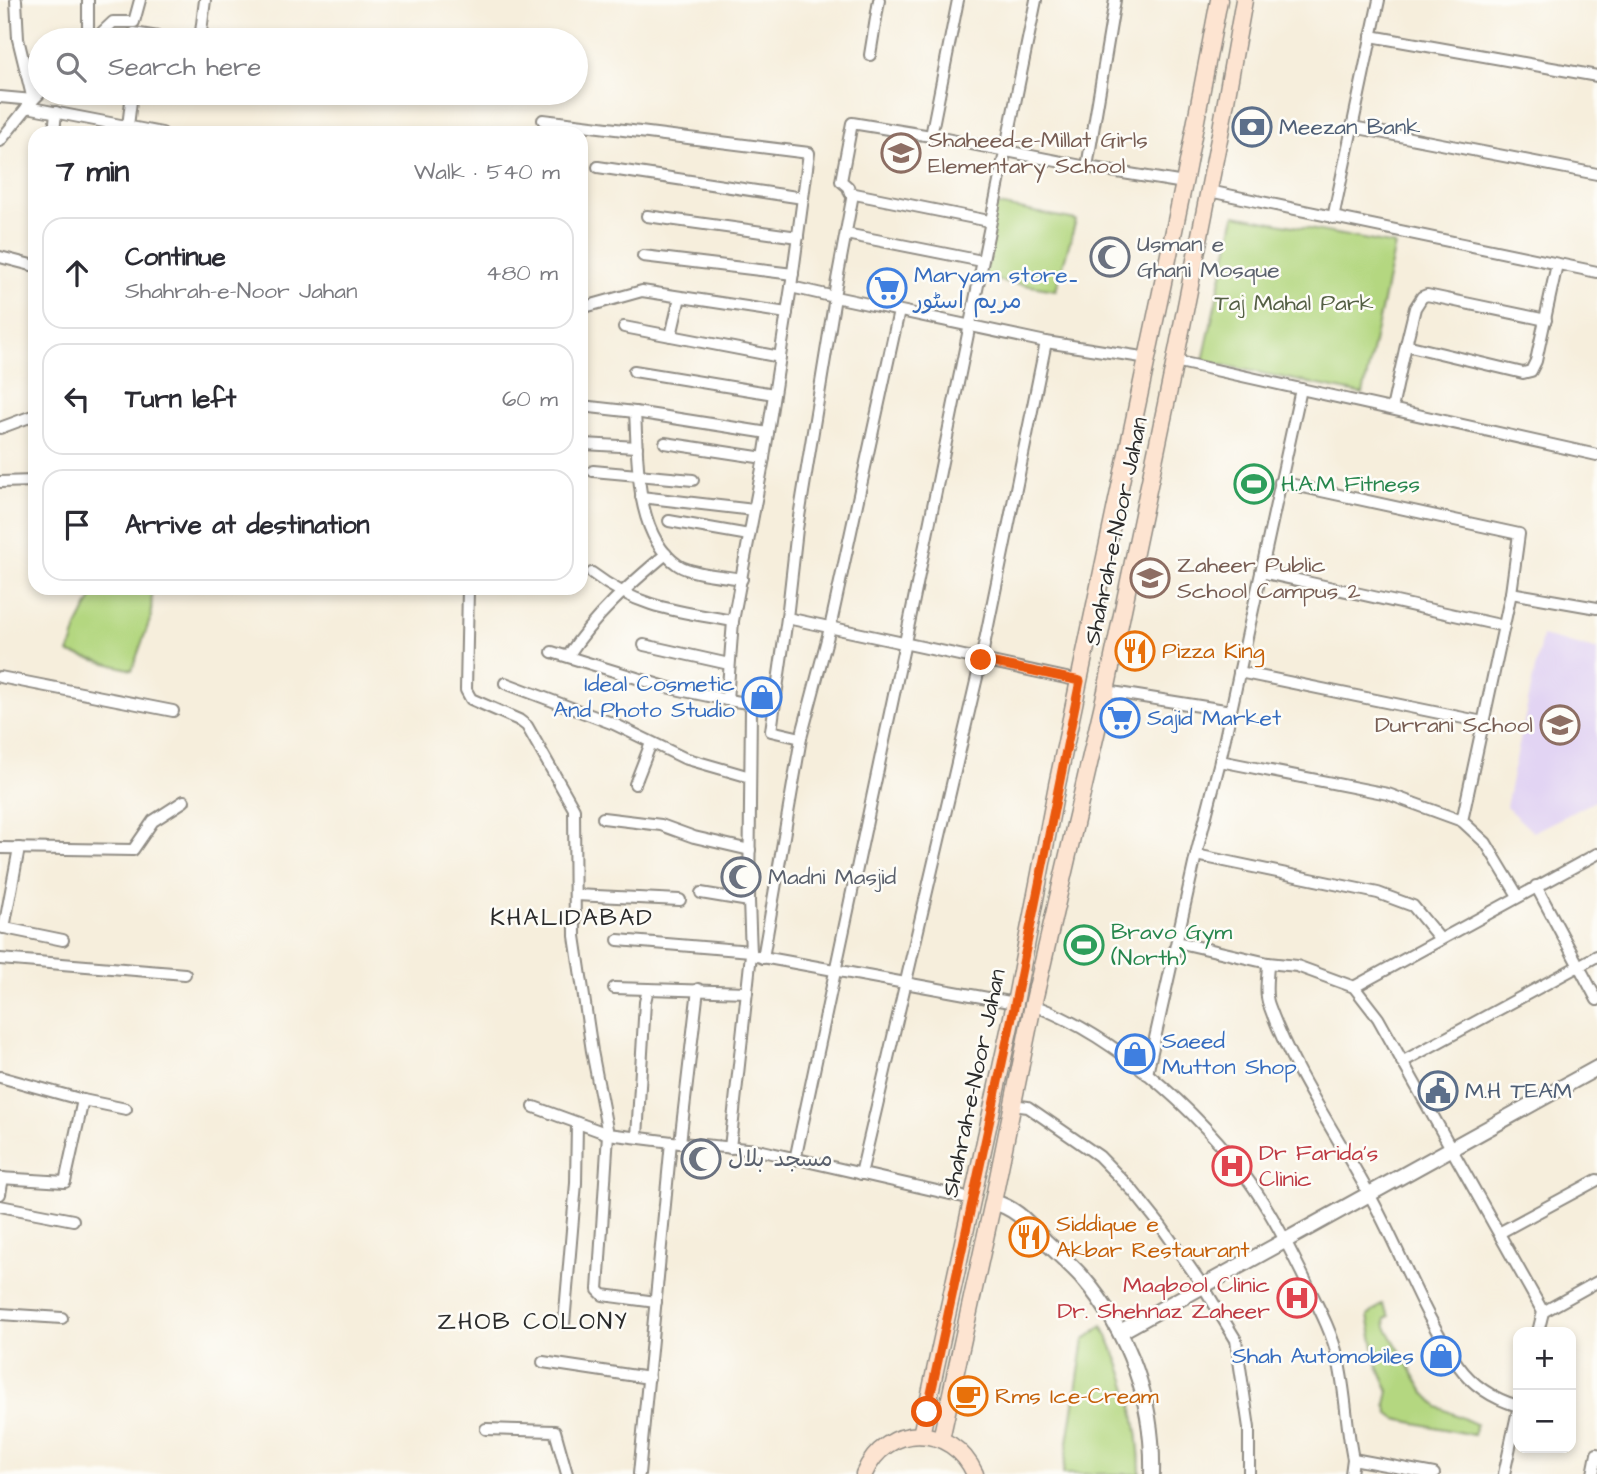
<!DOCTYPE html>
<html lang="en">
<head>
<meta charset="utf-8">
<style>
	body { margin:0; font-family:"Architects Daughter","Playpen Sans Arabic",sans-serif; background:#f2f2f3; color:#2b2b33 }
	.controls { position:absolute; right:21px; bottom:21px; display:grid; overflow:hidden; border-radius:14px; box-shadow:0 4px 10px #0003 }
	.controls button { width:63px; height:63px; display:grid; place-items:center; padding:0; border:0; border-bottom:2px solid #e1e1e2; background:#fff; color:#2b2b33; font:35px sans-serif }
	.stop { position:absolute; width:21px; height:21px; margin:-16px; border:5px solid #ea580c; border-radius:50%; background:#fff }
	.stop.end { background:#ea580c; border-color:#fff; box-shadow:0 2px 7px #0008 }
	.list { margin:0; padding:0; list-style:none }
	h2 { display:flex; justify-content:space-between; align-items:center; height:91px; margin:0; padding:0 28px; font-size:30px }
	h2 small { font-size:23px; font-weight:400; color:#7c7c81 }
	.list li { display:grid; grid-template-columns:46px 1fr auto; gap:21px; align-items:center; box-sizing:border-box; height:112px; margin:0 14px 14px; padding:0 14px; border:2px solid #e1e1e2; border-radius:21px }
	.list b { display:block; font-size:26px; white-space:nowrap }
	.list p { margin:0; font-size:23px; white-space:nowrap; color:#7c7c81 }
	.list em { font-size:23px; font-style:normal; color:#7c7c81 }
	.icon { flex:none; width:38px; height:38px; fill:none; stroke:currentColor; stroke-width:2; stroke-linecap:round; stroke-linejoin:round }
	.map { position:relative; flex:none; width:1597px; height:1474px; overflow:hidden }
	.search { position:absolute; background:#fff; box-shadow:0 4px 10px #0003; left:28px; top:28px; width:560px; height:77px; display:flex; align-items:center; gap:18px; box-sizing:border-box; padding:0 24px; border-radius:38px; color:#7c7c81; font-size:26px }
	.panel { position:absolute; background:#fff; box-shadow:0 4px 10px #0003; left:28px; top:126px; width:560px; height:469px; border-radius:21px }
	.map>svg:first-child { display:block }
	.built { fill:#e2d4f3 }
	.green { fill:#b4d780; stroke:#708156; stroke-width:2 }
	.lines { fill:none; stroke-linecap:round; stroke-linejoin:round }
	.minor-casing { stroke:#908c84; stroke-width:14 }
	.tertiary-casing { stroke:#908c84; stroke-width:18 }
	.secondary-casing { stroke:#908c84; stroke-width:19 }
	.minor { stroke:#fff; stroke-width:10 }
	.tertiary { stroke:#fff; stroke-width:14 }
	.secondary { stroke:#fde4d1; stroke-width:16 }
	.route { stroke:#ea580c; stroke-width:9 }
	.labels { text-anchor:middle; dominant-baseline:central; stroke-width:5; stroke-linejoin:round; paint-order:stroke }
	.service-label { font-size:23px; fill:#4e5e75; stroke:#fdfcf7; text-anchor:start }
	.education-label { font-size:23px; fill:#785e54; stroke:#fdfcf7; text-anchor:start }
	.worship-label { font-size:23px; fill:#5b616d; stroke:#fdfcf7; text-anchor:start }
	.shop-label { font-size:23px; fill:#366cbe; stroke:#fdfcf7; text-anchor:start }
	.park-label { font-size:23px; fill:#545f44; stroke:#fdfcf7 }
	.leisure-label { font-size:23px; fill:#27864d; stroke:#fdfcf7; text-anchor:start }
	.street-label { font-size:23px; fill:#2b2b2b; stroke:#fdfcf7 }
	.food-label { font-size:23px; fill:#c56008; stroke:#fdfcf7; text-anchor:start }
	.health-label { font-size:23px; fill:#be3a42; stroke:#fdfcf7; text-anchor:start }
	.neighbourhood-label { font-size:24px; letter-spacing:2px; fill:#2b2b2b; stroke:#fdfcf7 }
</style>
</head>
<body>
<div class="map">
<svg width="1597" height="1474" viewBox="0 0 1597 1474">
	<rect width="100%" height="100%" fill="#fdfcf7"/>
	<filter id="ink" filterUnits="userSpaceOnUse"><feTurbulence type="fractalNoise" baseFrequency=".0143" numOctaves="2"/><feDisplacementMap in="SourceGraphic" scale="14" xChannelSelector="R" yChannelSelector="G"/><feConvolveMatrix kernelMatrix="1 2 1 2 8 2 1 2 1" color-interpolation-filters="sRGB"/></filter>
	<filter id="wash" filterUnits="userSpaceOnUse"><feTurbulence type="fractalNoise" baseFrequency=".00686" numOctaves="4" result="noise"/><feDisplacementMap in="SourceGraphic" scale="28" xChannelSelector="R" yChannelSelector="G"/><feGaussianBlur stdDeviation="1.57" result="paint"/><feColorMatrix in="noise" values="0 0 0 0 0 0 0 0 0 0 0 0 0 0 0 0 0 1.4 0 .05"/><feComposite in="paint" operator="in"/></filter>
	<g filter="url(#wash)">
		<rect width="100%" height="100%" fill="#f6eedc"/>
		<path class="built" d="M1542,636L1597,650V800L1533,832L1506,807Z"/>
		<g class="green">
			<path d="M993,204L1076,220L1056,290L976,277Z"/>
			<path d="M1235,215L1395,245L1363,394L1203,361Z"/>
			<path d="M97,588H152L151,617L132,670L69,653L78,625Z"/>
			<path d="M1382,1304L1389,1316L1385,1319L1386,1327L1424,1392L1438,1407L1476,1424L1473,1435L1396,1419L1389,1414L1386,1404L1389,1391L1378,1367L1368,1316Z"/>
			<path d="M1102,1326C1127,1373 1140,1421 1140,1474H1063L1084,1340Z"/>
		</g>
	</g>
	<g filter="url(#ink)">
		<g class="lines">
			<g class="minor-casing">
				<g id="minor">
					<path d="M88,0V40"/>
					<path d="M134,33L176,40"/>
					<path d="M1371,36L1597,76"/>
					<path d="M94,40L113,22H134L140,0"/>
					<path d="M200,40L205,0"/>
					<path d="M870,55L879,0"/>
					<path d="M194,94V93"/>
					<path d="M0,97L33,100L40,93"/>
					<path d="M27,107L162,133"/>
					<path d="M543,120L809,153L791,287"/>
					<path d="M128,126L132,93"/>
					<path d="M1353,127L1597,174"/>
					<path d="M54,133L56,112"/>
					<path d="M931,136L958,0"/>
					<path d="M0,141L33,100L18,39L16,0"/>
					<path d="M598,167L803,198"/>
					<path d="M1087,167L1115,0"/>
					<path d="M1209,191L1597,272"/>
					<path d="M647,216L798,237"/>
					<path d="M1333,218L1379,0"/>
					<path d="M989,221L850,193L848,187L841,181L852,123L931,136L1087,167L1184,183"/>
					<path d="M846,234L982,261"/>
					<path d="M643,256L793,274"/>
					<path d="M0,257L35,266"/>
					<path d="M834,296L853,194"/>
					<path d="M581,308L642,291L787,313"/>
					<path d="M624,327L780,357"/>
					<path d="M671,336L680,297"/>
					<path d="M1406,345L1415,308L1422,297L1427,295L1546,320"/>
					<path d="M1175,361L1597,455"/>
					<path d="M634,371L774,394"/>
					<path d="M581,406L635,412L768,433"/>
					<path d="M1392,409L1406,345L1523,373L1531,371L1536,361L1557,264"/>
					<path d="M635,412C638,458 634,535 678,565C691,574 725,576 742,579"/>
					<path d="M0,428L35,415"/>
					<path d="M665,443L764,458"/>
					<path d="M584,444L637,447"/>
					<path d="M593,471L693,480"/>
					<path d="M0,482L35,481"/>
					<path d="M1280,482L1519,534L1511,593L1462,821"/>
					<path d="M641,497L754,510"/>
					<path d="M669,521L749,535"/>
					<path d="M1261,572L1504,626"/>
					<path d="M592,573C638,608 677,611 733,621"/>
					<path d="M468,588L466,690L471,699L519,720L527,726L574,809L575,936L592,1051L608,1134L598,1290L603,1295L656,1302"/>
					<path d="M1511,593L1597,608"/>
					<path d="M787,618L771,731L801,738"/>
					<path d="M644,645L729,664"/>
					<path d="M552,652L666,687L727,700"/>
					<path d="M568,656C594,616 630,584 666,554"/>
					<path d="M1239,672L1483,722"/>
					<path d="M0,677L173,711"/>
					<path d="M1080,681L787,618L797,529L835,297L1046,342L1148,358"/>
					<path d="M505,683L614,724L684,758L750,777"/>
					<path d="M1106,691L1231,711"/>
					<path d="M1220,761L1388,794L1462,821L1486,843L1518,896"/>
					<path d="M635,784L651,743"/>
					<path d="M603,818L661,825L694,837L750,850"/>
					<path d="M0,848L133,850L153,821L184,801"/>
					<path d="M1196,855L1378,893L1413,906L1440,939"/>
					<path d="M1536,886L1597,1000"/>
					<path d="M701,893L749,901"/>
					<path d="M575,895L680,900"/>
					<path d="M0,927L63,940"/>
					<path d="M4,928L19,848"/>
					<path d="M618,940L751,951"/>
					<path d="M1177,942L1268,963L1297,966L1354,987L1378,1018L1543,1312L1538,1332"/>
					<path d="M757,956L1015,1003"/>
					<path d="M763,958L801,738L830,628L899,311"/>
					<path d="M0,959L185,974"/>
					<path d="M1268,963C1268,975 1264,993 1269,1005C1293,1072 1335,1131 1369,1194C1400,1249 1421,1312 1458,1365C1473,1386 1494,1399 1518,1406"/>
					<path d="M1354,987L1597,854"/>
					<path d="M614,988L648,989"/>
					<path d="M1033,1005C1120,1037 1214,1124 1263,1202C1280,1229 1294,1257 1308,1286C1319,1308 1333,1335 1338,1359C1346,1392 1346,1426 1353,1459L1351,1474"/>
					<path d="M1402,1062L1597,956"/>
					<path d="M1147,1074L1196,855L1220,761L1301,389"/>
					<path d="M0,1077L83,1100L126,1109"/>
					<path d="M1012,1105L1028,1107L1099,1156L1133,1191L1161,1226L1203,1286L1236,1340L1249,1428V1474"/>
					<path d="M534,1107L608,1134L680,1143L758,1150L972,1199"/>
					<path d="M637,1137L645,1002L648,989L747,992"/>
					<path d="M680,1143L698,989"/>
					<path d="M730,1148L751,954L749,901L751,708L748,703L727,700L733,621L764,458L791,287L835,297"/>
					<path d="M795,1160L911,614L1036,0"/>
					<path d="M861,1174L981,660L1046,342"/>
					<path d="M0,1178L65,1182L83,1100"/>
					<path d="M0,1194L3,1178"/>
					<path d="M0,1206L73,1220"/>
					<path d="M1499,1233L1597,1180"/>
					<path d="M1543,1312L1597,1282"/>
					<path d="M0,1314L62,1318"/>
					<path d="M564,1324L576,1183L577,1124"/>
					<path d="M543,1362L649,1378"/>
					<path d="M486,1429L555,1431L567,1474"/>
					<path d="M1353,1459L1434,1474"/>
					<path d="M639,1474L671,1142"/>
					<path d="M1504,1474L1518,1410"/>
					<path d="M1593,1474L1597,1454"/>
				</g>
			</g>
			<g class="tertiary-casing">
				<g id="tertiary">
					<path d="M993,1202C1019,1209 1029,1225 1047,1243C1059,1254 1071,1265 1082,1277C1129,1331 1154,1402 1152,1474"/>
					<path d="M1120,1332L1597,1068"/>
				</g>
			</g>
			<g class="secondary-casing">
				<g id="secondary">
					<path d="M921,1435L1015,1003L1057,785L1184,183L1219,0"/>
					<path d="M941,1439L993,1202L1033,1005L1106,691L1175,361L1221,129L1244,0"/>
					<path d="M864,1474C886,1422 952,1423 975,1474"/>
				</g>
			</g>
			<use href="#minor" class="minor"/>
			<use href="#tertiary" class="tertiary"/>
			<use href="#secondary" class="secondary"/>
		</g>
	</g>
	<g class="lines" filter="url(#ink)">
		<path class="route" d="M927,1412L1015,1003L1080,681L981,660"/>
	</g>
	<defs>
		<g id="bank-ring" transform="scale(2.0125)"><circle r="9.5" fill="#fdfcf7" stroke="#5c6f8a" stroke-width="1.5"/><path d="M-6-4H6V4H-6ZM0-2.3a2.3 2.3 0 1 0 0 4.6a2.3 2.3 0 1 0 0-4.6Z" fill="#5c6f8a"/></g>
		<g id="school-ring" transform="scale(2.0125)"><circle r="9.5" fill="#fdfcf7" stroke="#8d6e63" stroke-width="1.5"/><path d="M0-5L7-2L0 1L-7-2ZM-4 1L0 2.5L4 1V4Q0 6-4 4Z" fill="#8d6e63"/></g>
		<g id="mosque-ring" transform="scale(2.0125)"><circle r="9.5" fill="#fdfcf7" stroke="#6b7280" stroke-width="1.5"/><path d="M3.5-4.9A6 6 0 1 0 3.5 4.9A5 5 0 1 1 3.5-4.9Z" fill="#6b7280"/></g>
		<g id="supermarket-ring" transform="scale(2.0125)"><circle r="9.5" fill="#fdfcf7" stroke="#3f7fe0" stroke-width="1.5"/><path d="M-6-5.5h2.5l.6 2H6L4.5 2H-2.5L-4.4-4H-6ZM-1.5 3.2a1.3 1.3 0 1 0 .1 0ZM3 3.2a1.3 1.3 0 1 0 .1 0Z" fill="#3f7fe0"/></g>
		<g id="stadium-ring" transform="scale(2.0125)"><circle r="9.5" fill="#fdfcf7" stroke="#2e9e5b" stroke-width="1.5"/><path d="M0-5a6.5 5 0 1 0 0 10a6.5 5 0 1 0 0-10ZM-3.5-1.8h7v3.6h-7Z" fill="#2e9e5b"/></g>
		<g id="restaurant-ring" transform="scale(2.0125)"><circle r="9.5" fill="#fdfcf7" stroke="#e8710a" stroke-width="1.5"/><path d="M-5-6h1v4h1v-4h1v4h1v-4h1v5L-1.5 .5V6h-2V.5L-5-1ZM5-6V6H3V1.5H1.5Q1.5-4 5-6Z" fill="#e8710a"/></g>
		<g id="shop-ring" transform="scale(2.0125)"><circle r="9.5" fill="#fdfcf7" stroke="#3f7fe0" stroke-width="1.5"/><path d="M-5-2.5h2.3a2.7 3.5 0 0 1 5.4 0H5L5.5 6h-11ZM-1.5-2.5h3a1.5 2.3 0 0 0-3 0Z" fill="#3f7fe0"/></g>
		<g id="civic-ring" transform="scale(2.0125)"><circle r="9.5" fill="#fdfcf7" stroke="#5c6f8a" stroke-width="1.5"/><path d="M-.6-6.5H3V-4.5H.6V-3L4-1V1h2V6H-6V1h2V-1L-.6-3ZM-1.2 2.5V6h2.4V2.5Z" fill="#5c6f8a"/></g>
		<g id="hospital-ring" transform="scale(2.0125)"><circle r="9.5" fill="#fdfcf7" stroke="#e0444e" stroke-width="1.5"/><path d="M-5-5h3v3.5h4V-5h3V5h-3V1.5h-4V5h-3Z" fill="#e0444e"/></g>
		<g id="cafe-ring" transform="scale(2.0125)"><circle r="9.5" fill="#fdfcf7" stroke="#e8710a" stroke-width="1.5"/><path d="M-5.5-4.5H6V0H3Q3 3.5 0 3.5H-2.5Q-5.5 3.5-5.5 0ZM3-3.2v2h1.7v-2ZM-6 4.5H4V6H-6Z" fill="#e8710a"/></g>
	</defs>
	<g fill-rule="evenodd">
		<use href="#bank-ring" x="1252" y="127"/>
		<use href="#school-ring" x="901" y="153"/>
		<use href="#mosque-ring" x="1110" y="257"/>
		<use href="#supermarket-ring" x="887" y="288"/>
		<use href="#stadium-ring" x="1254" y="484"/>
		<use href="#school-ring" x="1150" y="578"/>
		<use href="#restaurant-ring" x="1135" y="651"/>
		<use href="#shop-ring" x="762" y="697"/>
		<use href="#supermarket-ring" x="1120" y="718"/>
		<use href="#school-ring" x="1560" y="725"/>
		<use href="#mosque-ring" x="741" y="877"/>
		<use href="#stadium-ring" x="1084" y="945"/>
		<use href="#shop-ring" x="1135" y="1054"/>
		<use href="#civic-ring" x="1438" y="1091"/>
		<use href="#mosque-ring" x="701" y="1159"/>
		<use href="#hospital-ring" x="1232" y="1166"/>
		<use href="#restaurant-ring" x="1029" y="1237"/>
		<use href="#hospital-ring" x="1297" y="1298"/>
		<use href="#shop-ring" x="1441" y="1356"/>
		<use href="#cafe-ring" x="968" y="1396"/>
	</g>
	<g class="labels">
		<g class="service-label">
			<text x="1279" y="127">Meezan Bank</text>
			<text x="1465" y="1091">M.H TEAM</text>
		</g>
		<g class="education-label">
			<text x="928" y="140">Shaheed-e-Millat Girls<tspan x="928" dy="26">Elementary School</tspan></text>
			<text x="1177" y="565">Zaheer Public<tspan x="1177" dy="26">School Campus 2</tspan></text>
			<text x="1533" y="725" text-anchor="end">Durrani School</text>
		</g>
		<g class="worship-label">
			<text x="1137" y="244">Usman e<tspan x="1137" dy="26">Ghani Mosque</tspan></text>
			<text x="768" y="877">Madni Masjid</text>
			<text x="728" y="1159">مسجد بلال</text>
		</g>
		<g class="shop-label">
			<text x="914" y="275">Maryam store۔<tspan x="914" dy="26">مریم اسٹور</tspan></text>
			<text x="735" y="684" text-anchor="end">Ideal Cosmetic<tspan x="735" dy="26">And Photo Studio</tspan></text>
			<text x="1147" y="718">Sajid Market</text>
			<text x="1162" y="1041">Saeed<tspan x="1162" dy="26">Mutton Shop</tspan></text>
			<text x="1414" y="1356" text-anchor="end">Shah Automobiles</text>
		</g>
		<g class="park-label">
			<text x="1294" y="303">Taj Mahal Park</text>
		</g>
		<g class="leisure-label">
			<text x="1281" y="484">H.A.M Fitness</text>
			<text x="1111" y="932">Bravo Gym<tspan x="1111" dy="26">(North)</tspan></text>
		</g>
		<g class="street-label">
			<text transform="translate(1116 531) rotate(-78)">Shahrah-e-Noor Jahan</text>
			<text transform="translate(974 1083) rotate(-78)">Shahrah-e-Noor Jahan</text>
		</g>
		<g class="food-label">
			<text x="1162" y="651">Pizza King</text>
			<text x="1056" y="1224">Siddique e<tspan x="1056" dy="26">Akbar Restaurant</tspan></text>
			<text x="995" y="1396">Rms Ice-Cream</text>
		</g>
		<g class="health-label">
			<text x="1259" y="1153">Dr Farida's<tspan x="1259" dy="26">Clinic</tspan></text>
			<text x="1270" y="1285" text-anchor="end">Maqbool Clinic<tspan x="1270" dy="26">Dr. Shehnaz Zaheer</tspan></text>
		</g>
		<g class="neighbourhood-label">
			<text x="572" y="918">KHALIDABAD</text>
			<text x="533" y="1322">ZHOB COLONY</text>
		</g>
	</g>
</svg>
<div class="controls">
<button>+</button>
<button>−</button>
</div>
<div class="stop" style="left:927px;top:1412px"></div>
<div class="stop end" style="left:981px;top:660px"></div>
<div class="search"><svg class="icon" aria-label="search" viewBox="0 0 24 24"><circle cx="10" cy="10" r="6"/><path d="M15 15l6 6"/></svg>Search here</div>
<section class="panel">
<h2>7 min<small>Walk · 540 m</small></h2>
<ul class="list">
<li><svg class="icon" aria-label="ahead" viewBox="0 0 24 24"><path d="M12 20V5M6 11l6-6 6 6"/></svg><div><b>Continue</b><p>Shahrah-e-Noor Jahan</p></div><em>480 m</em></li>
<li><svg class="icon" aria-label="left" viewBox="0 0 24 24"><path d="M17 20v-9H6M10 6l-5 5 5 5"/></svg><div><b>Turn left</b></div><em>60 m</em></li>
<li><svg class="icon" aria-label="arrive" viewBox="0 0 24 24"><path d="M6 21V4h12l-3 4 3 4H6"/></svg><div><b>Arrive at destination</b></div></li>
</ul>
</section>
</div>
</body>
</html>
